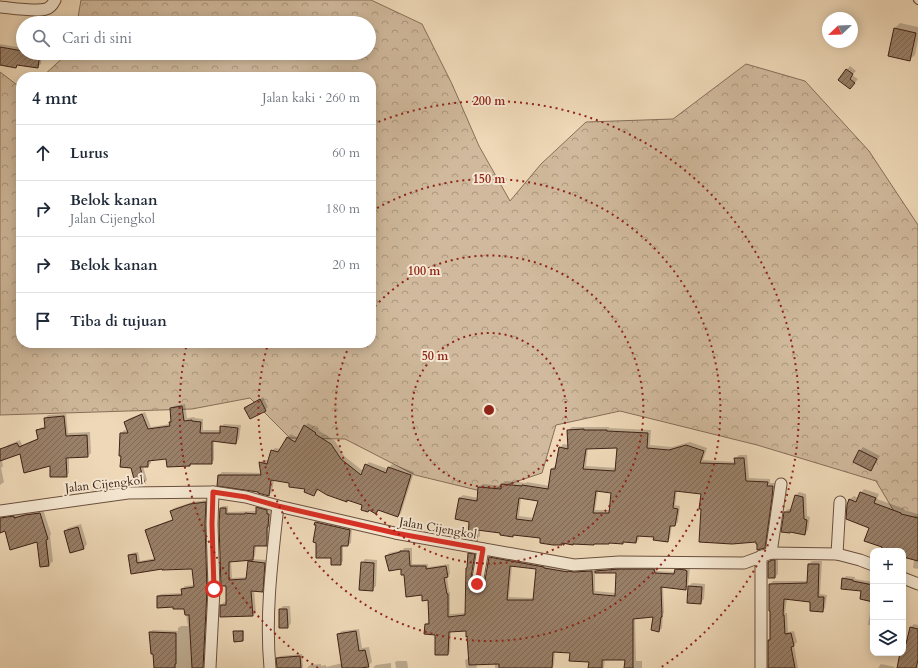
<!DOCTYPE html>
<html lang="id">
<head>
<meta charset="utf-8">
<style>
	body { margin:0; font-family:Cardo,serif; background:#f2f2f3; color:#1f2937 }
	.controls { position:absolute; right:12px; bottom:12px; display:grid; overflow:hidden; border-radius:8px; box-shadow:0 2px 10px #0003 }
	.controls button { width:36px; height:36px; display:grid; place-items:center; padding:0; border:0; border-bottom:1px solid #e0e1e3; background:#fff; color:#1f2937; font:20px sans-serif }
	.compass { position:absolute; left:822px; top:12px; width:36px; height:36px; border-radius:50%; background:#fff; box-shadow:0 2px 10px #0003; rotate:247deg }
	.stop { position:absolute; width:12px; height:12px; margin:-9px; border:3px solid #d93025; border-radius:50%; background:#fff }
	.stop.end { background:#d93025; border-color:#fff; box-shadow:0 1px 4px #0008 }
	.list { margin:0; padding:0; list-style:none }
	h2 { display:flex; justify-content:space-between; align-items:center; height:52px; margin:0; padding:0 16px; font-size:17px }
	h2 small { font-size:13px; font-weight:400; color:#747a83 }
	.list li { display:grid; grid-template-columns:26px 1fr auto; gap:12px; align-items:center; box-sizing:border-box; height:56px; padding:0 16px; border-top:1px solid #e0e1e3 }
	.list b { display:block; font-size:15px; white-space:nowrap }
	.list p { margin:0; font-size:13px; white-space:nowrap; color:#747a83 }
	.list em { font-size:13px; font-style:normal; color:#747a83 }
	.icon { flex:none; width:22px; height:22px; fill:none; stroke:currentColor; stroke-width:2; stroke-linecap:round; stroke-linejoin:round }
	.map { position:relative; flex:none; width:918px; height:668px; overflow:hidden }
	.search { position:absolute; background:#fff; box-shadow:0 2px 10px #0003; left:16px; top:16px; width:360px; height:44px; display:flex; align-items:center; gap:10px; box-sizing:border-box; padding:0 14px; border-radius:22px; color:#747a83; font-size:15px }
	.panel { position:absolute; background:#fff; box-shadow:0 2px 10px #0003; left:16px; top:72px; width:360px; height:276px; border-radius:16px }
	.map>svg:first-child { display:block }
	.forest { fill:url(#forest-crowns); stroke:#886e59 }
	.shadow { fill:#0003; fill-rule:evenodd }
	.building { fill:url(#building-hatch); stroke:#3f2216; fill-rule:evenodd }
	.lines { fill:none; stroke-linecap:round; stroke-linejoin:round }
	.lane-casing { stroke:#6b503e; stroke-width:8 }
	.street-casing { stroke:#6b503e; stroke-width:13 }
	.lane { stroke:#f4e6d0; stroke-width:5.5 }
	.street { stroke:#f4e6d0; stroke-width:11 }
	.route { stroke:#d93025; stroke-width:5 }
	.ring { fill:none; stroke:#8f2418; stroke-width:2; stroke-dasharray:2 4 }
	.labels { text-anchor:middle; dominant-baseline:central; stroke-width:4; stroke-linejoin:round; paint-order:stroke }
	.street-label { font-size:12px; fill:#3f2216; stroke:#f4e6d0 }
	.centre { fill:#8f2418; stroke:#f4e6d0; stroke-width:2 }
	.ring-label { font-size:12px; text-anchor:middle; font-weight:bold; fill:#8f2418; stroke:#f4e6d0; stroke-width:4; stroke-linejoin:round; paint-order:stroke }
</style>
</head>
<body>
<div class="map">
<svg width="918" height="668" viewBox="0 0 918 668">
	<defs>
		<pattern id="forest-crowns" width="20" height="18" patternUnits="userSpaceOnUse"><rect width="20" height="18" fill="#d0b99c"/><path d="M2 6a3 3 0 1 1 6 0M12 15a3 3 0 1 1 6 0" fill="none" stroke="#aa967e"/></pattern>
		<pattern id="building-hatch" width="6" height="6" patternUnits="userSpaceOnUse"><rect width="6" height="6" fill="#9a816a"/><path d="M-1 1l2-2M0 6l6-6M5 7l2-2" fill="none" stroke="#7f6956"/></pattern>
	</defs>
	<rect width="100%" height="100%" fill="#eed8b7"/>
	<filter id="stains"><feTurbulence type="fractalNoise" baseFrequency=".005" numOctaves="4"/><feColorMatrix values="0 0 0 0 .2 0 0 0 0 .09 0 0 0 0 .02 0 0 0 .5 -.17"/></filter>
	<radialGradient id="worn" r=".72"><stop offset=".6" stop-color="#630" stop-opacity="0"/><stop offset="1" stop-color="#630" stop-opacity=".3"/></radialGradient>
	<path class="forest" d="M81,0H371L422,24L452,84L479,146L510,201L541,164L586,122L673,119L746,64L805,81L869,151L918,225V518H898L876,481L757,445L620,411L556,425L542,473L485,492L415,475L345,439L290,438L250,398L192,409L0,415V72L21,88V343H371V77H42L68,53H369V23H77Z"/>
	<g class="shadow">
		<path d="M900,23L918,27V40L915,55L909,60L889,56L895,28Z"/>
		<path d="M0,44L23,48V53H42L41,64L37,67L19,64L16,67L0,64Z"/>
		<path d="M850,66L856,71L852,75L858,79L853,85L839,79Z"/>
		<path d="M263,397L268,407L265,410L246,408L249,405Z"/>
		<path d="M185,404L187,418L194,417L195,418L203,419V430H221V427L224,424L241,425L239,439L236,443L214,440V460L211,463H192L190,465L166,458L151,460V463L148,466H143L147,480L144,483L131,467L121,434L124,430L128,431L125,422L128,419L145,412L151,427L170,424V422L172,420L171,409L174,406Z"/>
		<path d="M66,414L68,433L90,432L91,453L88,456L69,457V473L66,476L51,465L5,448L8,445L20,440L22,445L39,438L37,431L40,428L46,426L45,418L48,415Z"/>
		<path d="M308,423L319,429L318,430L335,441L344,456L363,471L366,465L369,462L388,469L392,464L414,472L401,513L398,516L379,510L376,513L363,504L348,500L346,501L319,489L317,492L314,495L306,488L291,482L274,480L272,492L269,495L219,475L222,472L262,473L260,463L263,460H269L272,451L275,448L281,449L288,437L291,434L298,438L305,426Z"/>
		<path d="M572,427H609V428L651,430L650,445L672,447L690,442L707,448L703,460L736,462L735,459L739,455H747L749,478L770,479V483H775V494L768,544L764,547L702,493L677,490L675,505L680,506L678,522L675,525H672L670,538L667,541L655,537L639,535V539L636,542L625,541L623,543L563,542L561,544L541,538L515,534L513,536L502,532L480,530V536L476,539L470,521L459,498L463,495L478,498L479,487L483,484L502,486V484L505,481L526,483L527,482L550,486L551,469L555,466H557L560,448L563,444L569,445L568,430ZM618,447L617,468L586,466L588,448ZM598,491L612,492L611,510H595ZM521,497L539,500L534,518L519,516Z"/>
		<path d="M863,447L880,456L874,466L871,469L860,451Z"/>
		<path d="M0,452L3,466L1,468L4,482L0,485Z"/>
		<path d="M864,489L879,494L877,499L905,509L904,510L918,514V569L913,568L914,560L903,557V551H882L883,547L871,527L850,499L854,496L859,498L861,493Z"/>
		<path d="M799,492L806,494L807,516L810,517L808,530L805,534L791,531L790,532L782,531L785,512L788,509H792L796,495Z"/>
		<path d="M208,500L209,588L206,668H158L154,653H152L150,632L153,630L178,631V628L181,626H188L185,608L174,606L158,596L161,594L183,593L182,589L185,586L195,585L193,568H163L132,573L129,556L132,553L138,552L140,561L156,558L146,530L149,528L173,519L171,511L174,508L193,502Z"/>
		<path d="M260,505L270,508L269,511H271L269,542L266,545H256L255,556L252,559L267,560L265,588L262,591H254L256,613L253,615L221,616V605L224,602H227V585L220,509L223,506H228V512L257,511V508ZM252,559L249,562L248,577L232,578L231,561Z"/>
		<path d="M43,509L51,534L50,536L53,561L49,565L41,566L38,541L6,530L0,532V518L5,516L7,514L17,513L18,515L29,511Z"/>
		<path d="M318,520L352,527L351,543L348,545H343V561L340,564L332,557L318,525L316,524V522Z"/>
		<path d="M81,524L87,544L84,548L71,552L65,531L68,528Z"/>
		<path d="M404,548H412V564H428V567L449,564L450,574L447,577L449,592H450V614L466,613L469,554L471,551L477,552L479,589L484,588L490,557L492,555L546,564V566L571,570L595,569V591L616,593L617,572H595L599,568L623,567H657V571L676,572V570L679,567H688V568H690L688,586L685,589L663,586L664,613L663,614L662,628L659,631L654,616L635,618L636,661H642V668H625L626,659H605L604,668H589L590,661L571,652L555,651L554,665L552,668H495V663H476L477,668H466L465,660L469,658L467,630L451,631L450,652L448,654L436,635L426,624L429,621H430L428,599L423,594L405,574L402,568L386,556L389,553L403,550ZM512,566L537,568L534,598L509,597Z"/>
		<path d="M776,557H778V574L775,577L769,562L772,559Z"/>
		<path d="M365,559L377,560L376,586L372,590L362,563Z"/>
		<path d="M812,561H822L820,594L827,595L825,608L822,611L812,601L787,598L785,613H787L788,632L794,631L797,642L794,645L798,668H769V641L771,638L770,584L773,581H808L809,564Z"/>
		<path d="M846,576L855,577V579L873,582V625H868L872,601L862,590L843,579Z"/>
		<path d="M692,583L705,584L704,599L700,603L689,586Z"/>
		<path d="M283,606H290L291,623L288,627L280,609Z"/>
		<path d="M914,624L918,625V668H898L901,653H903V643L906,640L908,641L911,627Z"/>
		<path d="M359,629L362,648L369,647L372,662L368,666L346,668H307L310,665L321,664V666L326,665V667L343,663L338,634L342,631Z"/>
		<path d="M244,630V639L243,640L234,632L235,631Z"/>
		<path d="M302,654L303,667L302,668H277V658L280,656Z"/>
		<path d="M397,661H407L408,668H396L395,662Z"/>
		<path d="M391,663V668H373L376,665Z"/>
		<path d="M881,664L895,667V668H878Z"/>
	</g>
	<g class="building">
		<path d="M894,28L916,33L910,61L888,56Z"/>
		<path d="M0,47L23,51V53H40L38,68L17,65L16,68L0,65Z"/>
		<path d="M846,69L853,74L850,79L855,83L850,89L838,80Z"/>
		<path d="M260,399L266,411L250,419L244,408Z"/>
		<path d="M182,406L184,421L192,420V421L201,422L200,433H220V426L238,428L236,444L212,441V464H190V466L167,467L166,459L148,461V467H140L145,484L136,486L131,468L120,467L121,456H119L120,433H128L124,422L142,414L148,429L170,426L169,422H171L170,408Z"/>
		<path d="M64,416L66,436L87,435L88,457L66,458L67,477H50V466L24,473L20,454L0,461V449L17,443L19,447L38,439L36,430L45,428L44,418Z"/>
		<path d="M304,425L316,433L315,434L331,444L341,459L361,475L365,464L386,473L388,467L411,475L398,517L378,510L376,514L369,510L368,512L361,510L362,505L347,500V502L327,495L317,489L314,496L304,492L305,489L289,487V483L271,480L269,496L258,493V492L217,486L218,475H261L259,462L267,464L271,450L278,452L287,437L295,442Z"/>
		<path d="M584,429V430H607V431L648,433L647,448L669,450L686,445L704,451L700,463L735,464L734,458H744L746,481L768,482L767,486H773L772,498L765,548L757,550V544H756V542L732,544L699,542L701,509H699L701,494L675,491L673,508L678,509L675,526H670L668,542L653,540L654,537L637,536L636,543L623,542V544L609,543V544H594V545L573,544V545L562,543V545H553L540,543V538L513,535V537L500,535V533L477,530V541L468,539L469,522L455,519L459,498L477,501L478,487L501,489V484L522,486V485L548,489L551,469H555L559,447L568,449L567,430ZM617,448L615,471L583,469L586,449ZM596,491L611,493L609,513H593ZM519,498L538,501L532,521L516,519Z"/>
		<path d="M859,450L877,459L871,471L853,462Z"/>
		<path d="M860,492L876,498L874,503L901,513V514L918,518V561L903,557V551H881L882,547L864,541L869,528L846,519L847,505L849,499L856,502Z"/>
		<path d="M795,495L803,497L804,519L807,520L805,535L790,532V533L781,532L784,512H790Z"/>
		<path d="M206,502L205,524L207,591L203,668H192L189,615H185L184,609H173V607L157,608V596L182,595L181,589L194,587L192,569L162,570V569L131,574L128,555L136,554L137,563L155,560L145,530L173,520L170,511L190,504Z"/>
		<path d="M256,507L267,510V514H269L268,527H267V546H254L253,560L229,562V580L246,579L248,561L265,563L263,592L251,591L253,616L220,617V605H226V586H221L219,524L220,508H226V514H245V513L256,514Z"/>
		<path d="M40,513L48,539L46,540L49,566L40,567L37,542L10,550L5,531L0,533V518L14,516V518L25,515Z"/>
		<path d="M315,522L350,530L348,546H341V565H331V558H316V543L313,542L316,525H314Z"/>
		<path d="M78,527L84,549L70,553L64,531Z"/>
		<path d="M400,551H409L410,566H426V569L446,566L448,577L444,578L447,594H448V617L465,615L466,568H467L468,553L475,554L470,583V586L472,589L475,591L480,590L482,589L484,586L489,557L544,567V568L568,572V571L574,572L592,571L593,594L615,596L616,573H595V571L619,569H654L655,573L674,574L675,569L686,570V571H687L686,590L661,587L662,617H661L659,632L651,630L653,617L633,619V668H624L625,660H602V668H588L589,662L569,661L570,653L553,652L552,668H499V664L469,665L467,636L466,637V631L449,632L448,655H435V635L424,634L425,624H429L428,600L422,601V595L406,597L404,575H401V569L389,571L385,556L400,552ZM510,566L536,569L533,600H507Z"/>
		<path d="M772,560H775V578H768V562Z"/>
		<path d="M361,562L374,563L373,591L359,590Z"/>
		<path d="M808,564H819L818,597H824L823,612L810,611V602L784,599L783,615H784L785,634L791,633L794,646L791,647L795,668H768V640H770V611H769V584L807,583Z"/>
		<path d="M842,578L853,580V581L873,585V602L860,599L861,591L841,589Z"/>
		<path d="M688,586L702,587L701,604L687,603Z"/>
		<path d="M279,609H287L288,628H279Z"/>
		<path d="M910,627L918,629V660L916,668H897L900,653H903V643L906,644Z"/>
		<path d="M233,631H243V641L234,642Z"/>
		<path d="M356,631L359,651L365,650L369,667L360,668H342L337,634Z"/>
		<path d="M149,632L176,633V664H175V668H154L153,654H151Z"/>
		<path d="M300,656L301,668H277L276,658Z"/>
	</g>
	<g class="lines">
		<g class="lane-casing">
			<path id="lane" d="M917,0L918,1"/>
		</g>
		<g class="street-casing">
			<g id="street">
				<path d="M0,7C11,8 37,12 46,9C50,8 53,4 55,0"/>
				<path d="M0,511L128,493L213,492L246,497L278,506L395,533L574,565L619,562L744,563L771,553L837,554L860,560L873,565"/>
				<path d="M771,553L781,484"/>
				<path d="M837,554L840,502"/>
				<path d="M903,578L918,584"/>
				<path d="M477,584L483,549"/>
				<path d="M210,668L214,589L212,524L213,492"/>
				<path d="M270,668C265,615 272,560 278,506"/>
				<path d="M761,668V556"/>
			</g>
		</g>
		<use href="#lane" class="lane"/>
		<use href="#street" class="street"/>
	</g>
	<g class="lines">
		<path class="route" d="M214,589L212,524L213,492L246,497L278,506L395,533L483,549L477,584"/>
	</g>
	<g class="ring">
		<circle cx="489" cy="410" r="77"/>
		<path d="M371 311A154 154 0 1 1 350 344"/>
		<path d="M372 211A231 231 0 1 1 268 344"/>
		<path d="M318 668A309 309 0 0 1 187 343M373 124A309 309 0 0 1 660 668"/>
	</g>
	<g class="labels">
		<g class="street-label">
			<text transform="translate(104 484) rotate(-6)">Jalan Cijengkol</text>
			<text transform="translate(438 528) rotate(10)">Jalan Cijengkol</text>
		</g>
	</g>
	<circle cx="489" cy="410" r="6" class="centre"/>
	<g class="ring-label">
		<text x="489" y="105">200 m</text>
		<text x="489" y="183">150 m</text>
		<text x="424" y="275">100 m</text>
		<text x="435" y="360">50 m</text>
	</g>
	<rect width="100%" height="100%" filter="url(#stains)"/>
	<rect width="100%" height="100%" fill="url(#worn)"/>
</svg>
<div class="controls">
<button>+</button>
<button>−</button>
<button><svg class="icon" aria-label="layers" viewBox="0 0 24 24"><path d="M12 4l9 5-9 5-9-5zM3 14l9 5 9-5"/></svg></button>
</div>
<svg class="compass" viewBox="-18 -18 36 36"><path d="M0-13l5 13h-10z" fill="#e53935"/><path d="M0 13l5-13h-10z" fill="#747a83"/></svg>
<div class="stop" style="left:214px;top:589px"></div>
<div class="stop end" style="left:477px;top:584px"></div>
<div class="search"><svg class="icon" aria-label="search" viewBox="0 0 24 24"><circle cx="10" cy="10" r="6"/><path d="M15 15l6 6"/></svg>Cari di sini</div>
<section class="panel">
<h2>4 mnt<small>Jalan kaki · 260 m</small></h2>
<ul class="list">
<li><svg class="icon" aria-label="ahead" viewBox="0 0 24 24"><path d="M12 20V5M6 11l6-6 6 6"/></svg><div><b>Lurus</b></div><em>60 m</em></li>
<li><svg class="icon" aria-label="right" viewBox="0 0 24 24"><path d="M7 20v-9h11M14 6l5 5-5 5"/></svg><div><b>Belok kanan</b><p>Jalan Cijengkol</p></div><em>180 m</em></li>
<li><svg class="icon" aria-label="right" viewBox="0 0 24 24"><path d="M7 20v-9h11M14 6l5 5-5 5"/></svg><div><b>Belok kanan</b></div><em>20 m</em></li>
<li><svg class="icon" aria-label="arrive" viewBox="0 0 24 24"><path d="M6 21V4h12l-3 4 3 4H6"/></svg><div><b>Tiba di tujuan</b></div></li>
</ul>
</section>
</div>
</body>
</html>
